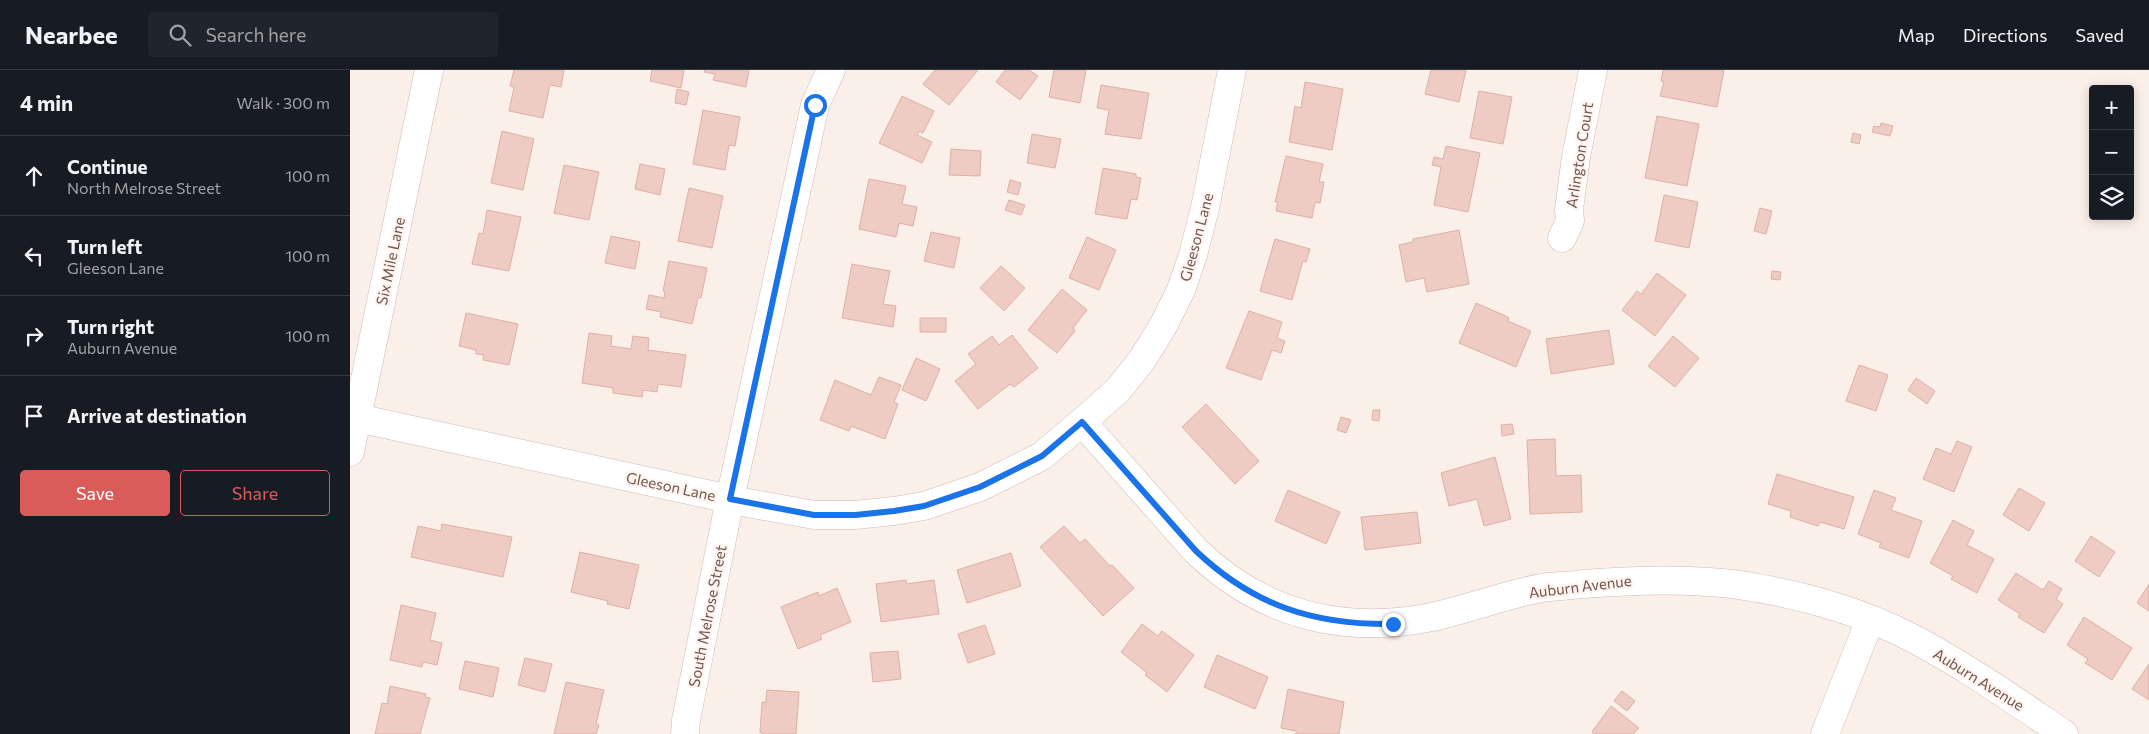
<!DOCTYPE html>
<html lang="en">
<head>
<meta charset="utf-8">
<style>
	body { margin:0; font-family:Commissioner,sans-serif; background:#20242c; color:#f1f3f6 }
	.controls { position:absolute; right:15px; top:15px; display:grid; overflow:hidden; border-radius:5px; box-shadow:0 2px 12px #0003 }
	.controls button { width:45px; height:45px; display:grid; place-items:center; padding:0; border:0; border-bottom:1px solid #363941; background:#171b24; color:#f1f3f6; font:25px sans-serif }
	.stop { position:absolute; width:15px; height:15px; margin:-11px; border:4px solid #1a73e8; border-radius:50%; background:#fff }
	.stop.end { background:#1a73e8; border-color:#fff; box-shadow:0 1px 5px #0008 }
	.list { margin:0; padding:0; list-style:none }
	h2 { display:flex; justify-content:space-between; align-items:center; height:65px; margin:0; padding:0 20px; font-size:21px }
	h2 small { font-size:16px; font-weight:400; color:#9ea1a6 }
	.list li { display:grid; grid-template-columns:32px 1fr auto; gap:15px; align-items:center; box-sizing:border-box; height:80px; padding:0 20px; border-top:1px solid #363941 }
	.list b { display:block; font-size:19px; white-space:nowrap }
	.list p { margin:0; font-size:16px; white-space:nowrap; color:#9ea1a6 }
	.list em { font-size:16px; font-style:normal; color:#9ea1a6 }
	.actions { display:flex; gap:10px; padding:15px 20px }
	.actions a { flex:1; padding:11px 0; border:1px solid #d95b5a; border-radius:5px; text-align:center; font-size:18px; color:#d95b5a }
	.actions .main { background:#d95b5a; color:#fff }
	.icon { flex:none; width:28px; height:28px; fill:none; stroke:currentColor; stroke-width:2; stroke-linecap:round; stroke-linejoin:round }
	.map { position:relative; flex:none; width:1799px; height:664px; overflow:hidden }
	header { display:flex; align-items:center; gap:30px; box-sizing:border-box; height:70px; padding:0 25px; background:#171b24; border-bottom:1px solid #363941 }
	header strong { font-size:24px }
	nav { display:flex; gap:28px; margin-inline-start:auto; font-size:18px }
	.search { width:350px; height:45px; background:#20242c; display:flex; align-items:center; gap:12px; box-sizing:border-box; padding:0 18px; border-radius:5px; color:#9ea1a6; font-size:19px }
	main { display:flex }
	aside { flex:1; background:#171b24 }
	.map>svg:first-child { display:block }
	.building { fill:#eecbc3; stroke:#dfafa5 }
	.lines { fill:none; stroke-linecap:round; stroke-linejoin:round }
	.minor-casing { stroke:#ceb9b3; stroke-width:29 }
	.minor { stroke:#fff; stroke-width:28 }
	.route { stroke:#1a73e8; stroke-width:6 }
	.labels { text-anchor:middle; dominant-baseline:central; stroke-width:4.5; stroke-linejoin:round; paint-order:stroke }
	.street-label { font-size:15px; fill:#73544f; stroke:#fef5ef }
</style>
</head>
<body>
<header>
<strong>Nearbee</strong>
<div class="search"><svg class="icon" aria-label="search" viewBox="0 0 24 24"><circle cx="10" cy="10" r="6"/><path d="M15 15l6 6"/></svg>Search here</div>
<nav><a>Map</a><a>Directions</a><a>Saved</a></nav>
</header>
<main>
<aside>
<h2>4 min<small>Walk · 300 m</small></h2>
<ul class="list">
<li><svg class="icon" aria-label="ahead" viewBox="0 0 24 24"><path d="M12 20V5M6 11l6-6 6 6"/></svg><div><b>Continue</b><p>North Melrose Street</p></div><em>100 m</em></li>
<li><svg class="icon" aria-label="left" viewBox="0 0 24 24"><path d="M17 20v-9H6M10 6l-5 5 5 5"/></svg><div><b>Turn left</b><p>Gleeson Lane</p></div><em>100 m</em></li>
<li><svg class="icon" aria-label="right" viewBox="0 0 24 24"><path d="M7 20v-9h11M14 6l5 5-5 5"/></svg><div><b>Turn right</b><p>Auburn Avenue</p></div><em>100 m</em></li>
<li><svg class="icon" aria-label="arrive" viewBox="0 0 24 24"><path d="M6 21V4h12l-3 4 3 4H6"/></svg><div><b>Arrive at destination</b></div></li>
</ul>
<div class="actions"><a class="main">Save</a><a>Share</a></div>
</aside>
<div class="map">
<svg width="1799" height="664" viewBox="0 0 1799 664">
	<rect width="100%" height="100%" fill="#fbf0e9"/>
	<g class="building">
		<path d="M164,0H214L211,17L200,15L193,48L159,41L164,17L160,16Z"/>
		<path d="M302,0H334L331,18L300,11Z"/>
		<path d="M355,0H399L396,17L363,10L365,4L354,2Z"/>
		<path d="M585,0H628L599,35L573,14Z"/>
		<path d="M655,0H679L688,6L670,30L646,12Z"/>
		<path d="M704,0H736L730,33L699,27Z"/>
		<path d="M1081,0H1116L1109,32L1075,24Z"/>
		<path d="M1313,0H1374L1367,37L1310,26L1314,12L1311,11Z"/>
		<path d="M955,12L993,19L982,80L939,72L945,36L951,38Z"/>
		<path d="M751,15L799,23L791,69L755,64L759,40L747,38Z"/>
		<path d="M327,19L339,22L336,35L325,33Z"/>
		<path d="M1129,21L1162,27L1153,74L1120,68Z"/>
		<path d="M552,26L584,41L573,63L570,61L567,65L582,72L572,93L529,73Z"/>
		<path d="M353,40L390,47L385,76L379,75L375,100L343,94Z"/>
		<path d="M1307,46L1349,54L1337,116L1295,108Z"/>
		<path d="M1531,53L1543,56L1540,66L1522,62L1524,56L1530,57Z"/>
		<path d="M152,61L184,69L173,120L141,113Z"/>
		<path d="M1503,63L1511,65L1509,74L1501,72Z"/>
		<path d="M682,64L711,69L705,98L677,93Z"/>
		<path d="M1096,76L1130,83L1118,142L1084,135L1091,97L1082,95L1084,87L1093,89Z"/>
		<path d="M601,79L631,81L630,106L599,105Z"/>
		<path d="M936,86L973,94L969,112H974L971,128L970,133L965,132L962,148L926,141L928,132H925Z"/>
		<path d="M290,94L315,99L310,125L285,119Z"/>
		<path d="M214,95L249,102L239,150L204,143Z"/>
		<path d="M753,98L786,104V107L791,108L787,130L781,129L777,149L745,144Z"/>
		<path d="M519,109L556,116L552,134L567,137L563,156L549,153L546,167L509,159Z"/>
		<path d="M660,110L671,113L668,125L657,122Z"/>
		<path d="M339,118L373,126L362,178L328,171Z"/>
		<path d="M1314,125L1348,132L1339,178L1305,171Z"/>
		<path d="M659,130L675,135L671,145L655,140Z"/>
		<path d="M1410,138L1422,141L1416,164L1404,161Z"/>
		<path d="M137,140L171,147L159,201L122,194L129,163L133,164Z"/>
		<path d="M1109,160L1119,214L1077,222L1074,208L1056,212L1049,175L1063,172V169Z"/>
		<path d="M581,162L610,168L604,198L574,191Z"/>
		<path d="M261,166L290,172L285,199L255,193Z"/>
		<path d="M737,167L766,180L749,220L719,208Z"/>
		<path d="M925,169L960,179L956,192L953,191L942,230L910,221Z"/>
		<path d="M319,191L357,198L351,228H348L342,254L310,247L311,242L296,239L299,225L314,228L315,221H313Z"/>
		<path d="M502,194L540,201L533,234L546,236L543,257L492,248Z"/>
		<path d="M651,196L675,218L654,241L630,218Z"/>
		<path d="M1422,201L1431,202L1430,210L1421,209Z"/>
		<path d="M1307,203L1336,225L1305,266L1272,240L1287,221L1291,224Z"/>
		<path d="M712,219L737,240L723,258L725,261L707,283L678,260Z"/>
		<path d="M1126,233L1158,247L1159,248L1158,251L1181,261L1166,297L1109,273Z"/>
		<path d="M899,241L932,252L927,268L935,271L931,283L922,280L911,310L876,298Z"/>
		<path d="M116,243L168,254L159,295L133,290L134,285L126,284V280L109,276Z"/>
		<rect x="570" y="248" width="26" height="14"/>
		<path d="M1259,260L1264,294L1201,304L1196,269Z"/>
		<path d="M239,263L262,266L261,276L281,279L283,266L299,268L298,280L336,285L331,317L308,314L307,322L293,320L292,327L263,323V318L232,313Z"/>
		<path d="M662,265L688,298L664,317L660,314L628,339L605,311L626,294L618,284L642,266L649,275Z"/>
		<path d="M1323,266L1349,288L1325,317L1298,296Z"/>
		<path d="M566,288L590,299L576,331L552,320Z"/>
		<path d="M1509,295L1538,305L1526,341L1496,331Z"/>
		<path d="M529,307L551,315L544,332L548,334L535,369L501,356L499,361L470,350L485,310L521,325Z"/>
		<path d="M1566,308L1585,321L1577,334L1558,320Z"/>
		<path d="M856,334L909,391L885,414L832,357Z"/>
		<path d="M1023,340H1030L1029,351L1022,350Z"/>
		<path d="M991,347L1001,350L996,363L987,360Z"/>
		<path d="M1162,354L1164,364L1152,366L1151,355Z"/>
		<path d="M1205,369L1206,406L1231,405L1232,442L1180,444L1177,370Z"/>
		<path d="M1607,371L1622,377L1604,422L1573,409L1586,378L1601,384Z"/>
		<path d="M1145,387L1161,449L1134,456L1127,429L1099,436L1091,403Z"/>
		<path d="M1427,404L1504,427L1494,459L1470,452L1468,456L1440,447L1441,441L1418,434Z"/>
		<path d="M1669,418L1695,433L1679,461L1653,445Z"/>
		<path d="M938,420L990,442L976,474L925,451Z"/>
		<path d="M1524,420L1546,428L1541,440L1572,451L1559,488L1529,477L1531,473L1508,464Z"/>
		<path d="M1067,442L1071,473L1015,480L1011,447Z"/>
		<path d="M1603,450L1624,461L1617,475L1644,489L1627,523L1601,509L1603,506L1580,493Z"/>
		<path d="M92,454L162,467L153,507L61,487L68,456L91,461Z"/>
		<path d="M714,456L730,473L735,469L760,496L762,495L784,518L753,546L690,477Z"/>
		<path d="M1741,466L1765,482L1749,507L1725,491Z"/>
		<path d="M230,482L289,495L279,539L257,534L258,531L221,522Z"/>
		<path d="M661,483L671,516L617,533L607,500Z"/>
		<path d="M1666,503L1693,520L1699,511L1712,519L1706,529L1713,534L1694,563L1668,547L1670,544L1648,530Z"/>
		<path d="M556,510L557,514L584,510L589,544L531,552L526,514Z"/>
		<path d="M1799,514V541L1787,533Z"/>
		<path d="M487,518L501,552L470,565L472,569L448,579L431,537L468,522L469,526Z"/>
		<path d="M51,535L86,543L80,570L92,573L87,595L73,592L72,597L40,590Z"/>
		<path d="M1734,547L1782,578L1762,610L1735,593L1738,589L1717,575Z"/>
		<path d="M792,554L808,566L812,561L844,585L817,622L795,605L797,603L771,582Z"/>
		<path d="M635,555L645,584L618,593L608,564Z"/>
		<path d="M548,581L551,609L523,612L520,583Z"/>
		<path d="M867,585L918,607L905,639L854,617Z"/>
		<path d="M175,588L202,594L195,622L168,615Z"/>
		<path d="M115,591L149,598L143,627L109,619Z"/>
		<path d="M1799,594V630L1782,619Z"/>
		<path d="M216,612L254,620L246,654L249,655L246,664H204Z"/>
		<path d="M40,616L76,624L75,627L80,628L70,664H25L32,633L37,634Z"/>
		<path d="M938,619L994,632L989,664H946V661L931,658Z"/>
		<path d="M417,620L449,622L446,664H413L410,662L412,632H416Z"/>
		<path d="M1272,621L1285,631L1277,641L1264,631Z"/>
		<path d="M1261,636L1289,658L1283,664H1244L1242,662Z"/>
	</g>
	<g class="lines">
		<g class="minor-casing">
			<g id="minor">
				<path d="M1212,168L1220,151L1219,139L1226,87L1243,0"/>
				<path d="M7,348L398,433L464,445H505L544,441L574,436L630,417L692,386L732,352L768,320L792,290L813,256L831,220L843,185L855,138L882,0"/>
				<path d="M732,352L846,481C913,545 992,565 1082,547C1119,539 1154,525 1191,518C1204,516 1219,516 1233,514C1282,510 1332,508 1382,514C1442,522 1510,540 1564,569C1617,597 1665,631 1714,664"/>
				<path d="M0,382L79,0"/>
				<path d="M335,664L336,650L380,429L465,35L481,0"/>
				<path d="M1475,664L1520,550"/>
			</g>
		</g>
		<use href="#minor" class="minor"/>
	</g>
	<g class="lines">
		<path class="route" d="M465,35L380,429L464,445H505L544,441L574,436L630,417L692,386L732,352L846,481C904,536 964,555 1043,554"/>
	</g>
	<g class="labels">
		<g class="street-label">
			<text transform="translate(1229 85) rotate(-81)">Arlington Court</text>
			<text transform="translate(846 167) rotate(-75)">Gleeson Lane</text>
			<text transform="translate(40 191) rotate(-78)">Six Mile Lane</text>
			<text transform="translate(321 416) rotate(12)">Gleeson Lane</text>
			<text transform="translate(1230 516) rotate(-7)">Auburn Avenue</text>
			<text transform="translate(357 546) rotate(-79)">South Melrose Street</text>
			<text transform="translate(1629 609) rotate(32)">Auburn Avenue</text>
		</g>
	</g>
</svg>
<div class="controls">
<button>+</button>
<button>−</button>
<button><svg class="icon" aria-label="layers" viewBox="0 0 24 24"><path d="M12 4l9 5-9 5-9-5zM3 14l9 5 9-5"/></svg></button>
</div>
<div class="stop" style="left:465px;top:35px"></div>
<div class="stop end" style="left:1043px;top:554px"></div>
</div>
</main>
</body>
</html>
